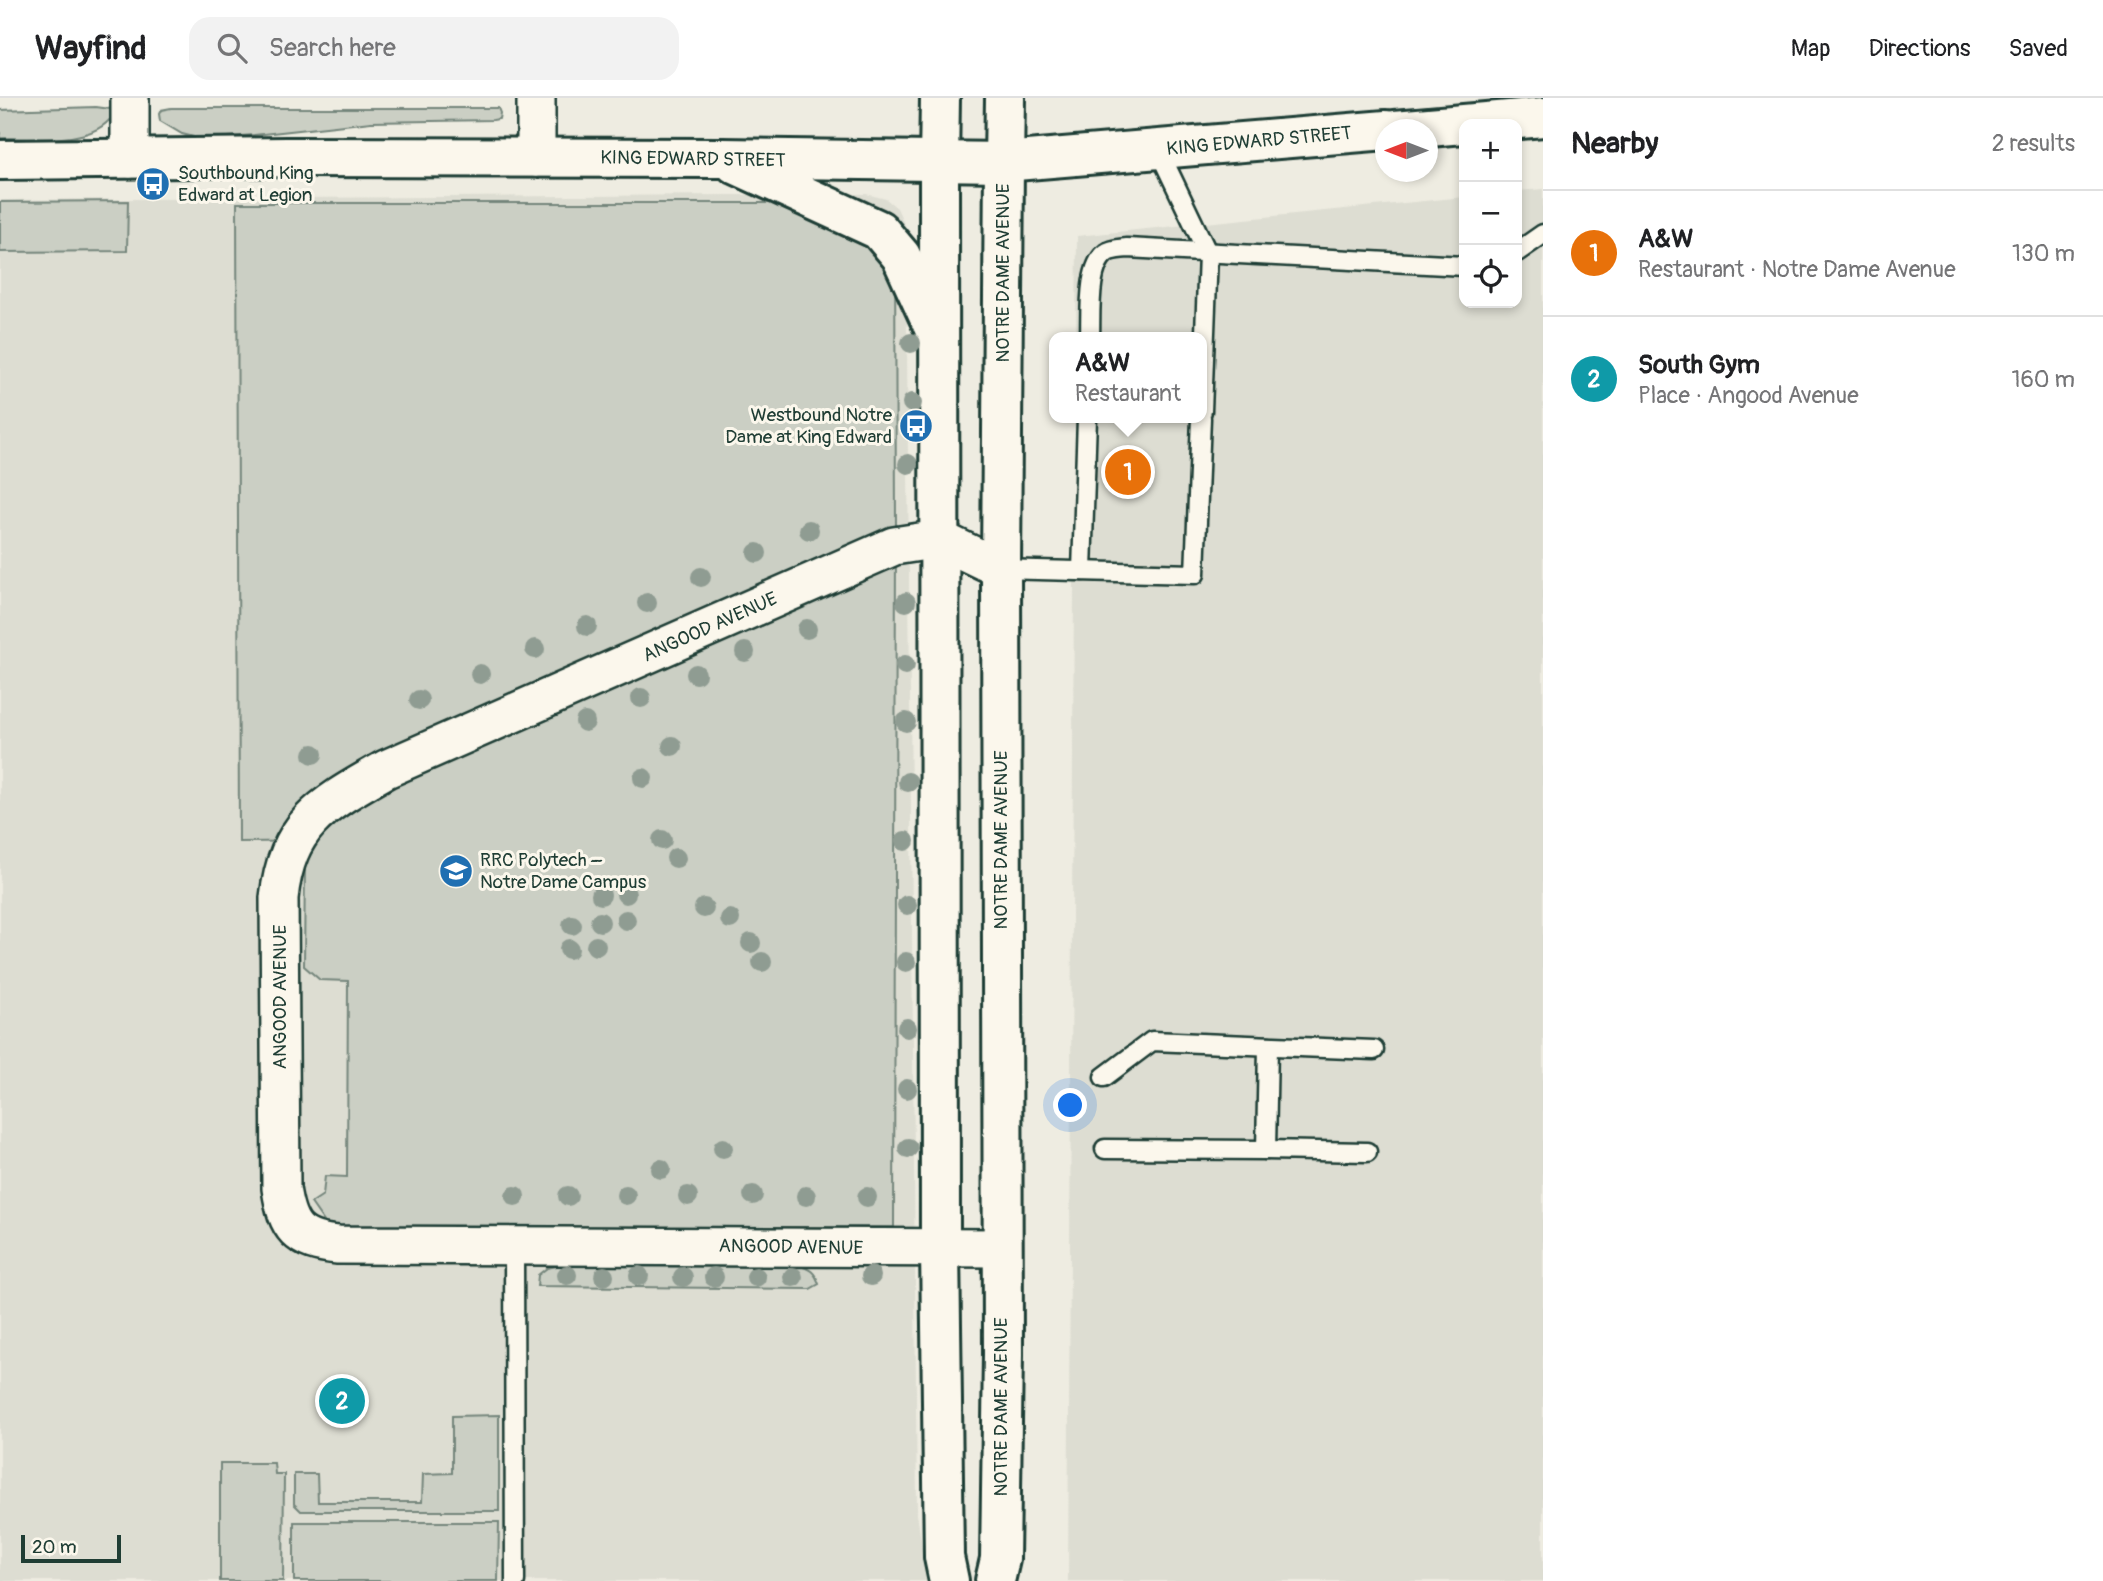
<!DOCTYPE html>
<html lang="en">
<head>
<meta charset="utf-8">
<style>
	body { margin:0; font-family:Pangolin,sans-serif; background:#f2f2f2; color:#202124 }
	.controls { position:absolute; right:21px; top:21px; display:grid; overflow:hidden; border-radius:14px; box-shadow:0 4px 10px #0003 }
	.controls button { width:63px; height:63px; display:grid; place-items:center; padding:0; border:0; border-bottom:2px solid #e0e0e0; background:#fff; color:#202124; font:35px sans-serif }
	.compass { position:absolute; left:1375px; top:21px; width:63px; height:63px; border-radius:50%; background:#fff; box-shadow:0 4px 10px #0003; rotate:270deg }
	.scale { position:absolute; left:21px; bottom:18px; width:100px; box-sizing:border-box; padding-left:7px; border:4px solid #1f3d34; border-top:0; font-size:19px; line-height:24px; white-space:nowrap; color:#1f3d34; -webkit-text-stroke:5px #fbf7ec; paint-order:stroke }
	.you { position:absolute; left:1071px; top:1008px; width:24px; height:24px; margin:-18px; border:5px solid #fff; border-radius:50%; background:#1a73e8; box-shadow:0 0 0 10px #1a73e833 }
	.badge { display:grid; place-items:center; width:46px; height:46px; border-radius:50%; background:#0f766e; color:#fff; font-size:23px; font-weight:700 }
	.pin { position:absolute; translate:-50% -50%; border:4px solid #fff; box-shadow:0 2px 7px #0006 }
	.popup { position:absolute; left:1049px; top:234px; width:158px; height:91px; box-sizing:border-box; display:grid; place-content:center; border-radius:14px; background:#fff; filter:drop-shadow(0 2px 5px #0005); font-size:23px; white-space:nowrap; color:#757577 }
	.popup b { font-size:26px; color:#202124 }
	.popup::after { content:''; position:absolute; left:50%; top:100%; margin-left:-14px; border:14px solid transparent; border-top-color:#fff }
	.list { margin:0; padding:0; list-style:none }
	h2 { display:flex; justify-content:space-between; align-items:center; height:91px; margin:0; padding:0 28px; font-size:30px }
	h2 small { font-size:23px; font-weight:400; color:#757577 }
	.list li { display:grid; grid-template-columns:46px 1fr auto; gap:21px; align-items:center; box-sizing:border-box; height:126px; padding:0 28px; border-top:2px solid #e0e0e0 }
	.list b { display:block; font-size:26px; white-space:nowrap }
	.list p { margin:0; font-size:23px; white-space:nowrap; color:#757577 }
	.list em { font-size:23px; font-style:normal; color:#757577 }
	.icon { flex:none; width:38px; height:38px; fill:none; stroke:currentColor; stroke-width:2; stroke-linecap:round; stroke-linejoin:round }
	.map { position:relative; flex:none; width:1543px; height:1483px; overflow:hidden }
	header { display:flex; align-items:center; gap:42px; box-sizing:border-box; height:98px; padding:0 35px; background:#fff; border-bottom:2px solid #e0e0e0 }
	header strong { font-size:33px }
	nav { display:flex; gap:38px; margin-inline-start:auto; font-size:24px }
	.search { width:490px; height:63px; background:#f2f2f2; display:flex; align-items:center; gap:18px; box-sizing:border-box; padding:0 24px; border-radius:21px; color:#757577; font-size:26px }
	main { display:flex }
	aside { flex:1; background:#fff }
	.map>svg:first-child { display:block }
	.built { fill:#ddddd2 }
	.green { fill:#cbcfc4; stroke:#75867c; stroke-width:2 }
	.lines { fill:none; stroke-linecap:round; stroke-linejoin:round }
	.service-casing { stroke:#1f3d34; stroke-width:23 }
	.minor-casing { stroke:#1f3d34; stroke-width:42 }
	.tertiary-casing { stroke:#1f3d34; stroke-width:44 }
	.secondary-casing { stroke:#1f3d34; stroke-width:44 }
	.primary-casing { stroke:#1f3d34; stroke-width:44 }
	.service { stroke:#fbf7ec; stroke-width:18 }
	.minor { stroke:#fbf7ec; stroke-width:37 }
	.tertiary { stroke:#fbf7ec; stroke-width:38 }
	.secondary { stroke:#fbf7ec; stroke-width:38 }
	.primary { stroke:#fbf7ec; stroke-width:38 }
	.tree { fill:#8f9c92 }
	.labels { text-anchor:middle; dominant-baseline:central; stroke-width:6; stroke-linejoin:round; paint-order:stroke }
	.street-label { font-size:19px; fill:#1f3d34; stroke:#fbf7ec }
	.poi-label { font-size:19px; fill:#1f3d34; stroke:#fbf7ec; text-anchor:start }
</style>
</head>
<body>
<header>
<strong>Wayfind</strong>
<div class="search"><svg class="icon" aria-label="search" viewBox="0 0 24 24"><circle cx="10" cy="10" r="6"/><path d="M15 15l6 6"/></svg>Search here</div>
<nav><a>Map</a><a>Directions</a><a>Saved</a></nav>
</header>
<main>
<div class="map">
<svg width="1543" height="1483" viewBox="0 0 1543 1483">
	<rect width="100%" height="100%" fill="#eeece1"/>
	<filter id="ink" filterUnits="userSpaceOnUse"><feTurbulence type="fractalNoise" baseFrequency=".0143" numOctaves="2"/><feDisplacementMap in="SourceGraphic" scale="14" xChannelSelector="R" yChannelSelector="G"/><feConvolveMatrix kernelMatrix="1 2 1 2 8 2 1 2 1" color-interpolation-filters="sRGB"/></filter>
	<g filter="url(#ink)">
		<g class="built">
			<path d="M1543,91V1483H1068L1075,320H1202V239H1076L1077,138L1464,99V205H1517V93Z"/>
			<path d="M866,96L886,101L897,110L906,130L917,1416L927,1483H0V102Z"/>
		</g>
		<g class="green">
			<path d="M96,9L110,11L113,17C94,48 31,40 0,40V12Z"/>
			<path d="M171,10H498L500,15L499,21L493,22L371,24L254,37L202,41L182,36L160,23L159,16L161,12Z"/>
			<path d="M128,103L127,153L0,154V104Z"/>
			<path d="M237,105H865L895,136L896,436L894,1129L329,1131L311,1105L323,1097L325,1078L347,1079L348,883L320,882L304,868L305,766L319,743L239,744Z"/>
			<path d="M557,1168H798C810,1170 815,1174 819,1186L810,1191L537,1188L538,1177L547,1170Z"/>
			<path d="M499,1317V1413H301L294,1406V1376H317L318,1404H422L423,1376L452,1375V1318Z"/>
			<path d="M220,1365H274L275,1376H284L283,1483H220Z"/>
			<path d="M294,1424H499L498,1483H294Z"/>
		</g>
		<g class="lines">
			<g class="service-casing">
				<g id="service">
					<path d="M1158,51L1208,156L1202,313"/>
					<path d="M1517,154L1543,136"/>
					<path d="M1090,239C1091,217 1087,169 1106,155C1111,151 1120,151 1127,150L1464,168"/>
					<path d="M1001,471L1195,476L1201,320"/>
					<path d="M1082,473L1087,320"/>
					<path d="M1104,979L1152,943L1374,952"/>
					<path d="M1105,1051L1266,1052L1268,948"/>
					<path d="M1266,1052L1367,1054"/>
					<path d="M514,1146L515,1483"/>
				</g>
			</g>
			<g class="minor-casing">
				<g id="minor">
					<path d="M130,0V61"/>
					<path d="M536,0V60"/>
					<path d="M1001,471L939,441L894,448L386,671C325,706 287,724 279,800L281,1090C287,1130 297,1143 338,1147L1001,1150"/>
				</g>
			</g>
			<g class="tertiary-casing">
				<g id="tertiary">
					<path d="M939,65L940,1150L944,1459L949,1483"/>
					<path d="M995,1483L1000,1461L1003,1256L1001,471L1004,64"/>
				</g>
			</g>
			<g class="secondary-casing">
				<g id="secondary">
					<path d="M1004,64L1005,0"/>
					<path d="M939,65L940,0"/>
				</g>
			</g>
			<g class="primary-casing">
				<g id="primary">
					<path d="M1395,32L1543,19"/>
					<path d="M0,62L287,59L723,60L1004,64L1386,32"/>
					<path d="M735,66L879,132L901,158L939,241"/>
				</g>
			</g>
			<use href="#service" class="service"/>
			<use href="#minor" class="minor"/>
			<use href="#tertiary" class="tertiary"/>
			<use href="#secondary" class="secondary"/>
			<use href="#primary" class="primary"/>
		</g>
		<g class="tree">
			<circle cx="911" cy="245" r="10"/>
			<circle cx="912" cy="305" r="10"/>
			<circle cx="908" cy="366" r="10"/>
			<circle cx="809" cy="432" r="10"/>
			<circle cx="757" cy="455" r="10"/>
			<circle cx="701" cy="479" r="10"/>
			<circle cx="906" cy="504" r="10"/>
			<circle cx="647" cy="505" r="10"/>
			<circle cx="587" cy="528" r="10"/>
			<circle cx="807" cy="531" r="10"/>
			<circle cx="535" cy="551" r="10"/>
			<circle cx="745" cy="554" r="10"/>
			<circle cx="905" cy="567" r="10"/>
			<circle cx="480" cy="576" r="10"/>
			<circle cx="696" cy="576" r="10"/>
			<circle cx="641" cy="600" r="10"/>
			<circle cx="419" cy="602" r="10"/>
			<circle cx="585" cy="624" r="10"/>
			<circle cx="906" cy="624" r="10"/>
			<circle cx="672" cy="648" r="10"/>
			<circle cx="313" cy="656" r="10"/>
			<circle cx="643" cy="680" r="10"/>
			<circle cx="908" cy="684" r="10"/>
			<circle cx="662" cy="742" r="10"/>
			<circle cx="905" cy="743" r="10"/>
			<circle cx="676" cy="760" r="10"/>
			<circle cx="626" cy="796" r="10"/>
			<circle cx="601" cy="797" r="10"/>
			<circle cx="907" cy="807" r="10"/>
			<circle cx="704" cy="810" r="10"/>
			<circle cx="730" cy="821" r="10"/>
			<circle cx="626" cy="822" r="10"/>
			<circle cx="600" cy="824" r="10"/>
			<circle cx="572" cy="827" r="10"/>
			<circle cx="751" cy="845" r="10"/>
			<circle cx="596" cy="848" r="10"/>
			<circle cx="569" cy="851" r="10"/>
			<circle cx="762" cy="864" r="10"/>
			<circle cx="906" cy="864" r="10"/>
			<circle cx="907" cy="930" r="10"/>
			<circle cx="907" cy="991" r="10"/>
			<circle cx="723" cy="1050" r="10"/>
			<circle cx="908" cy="1050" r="10"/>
			<circle cx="661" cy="1071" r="10"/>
			<circle cx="626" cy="1097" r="10"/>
			<circle cx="753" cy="1097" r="10"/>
			<circle cx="515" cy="1098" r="10"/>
			<circle cx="568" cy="1098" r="10"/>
			<circle cx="688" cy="1098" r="10"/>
			<circle cx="806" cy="1098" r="10"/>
			<circle cx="867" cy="1099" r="10"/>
			<circle cx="567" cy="1177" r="10"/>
			<circle cx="604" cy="1178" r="10"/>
			<circle cx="639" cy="1178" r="10"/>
			<circle cx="871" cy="1178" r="10"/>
			<circle cx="683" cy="1179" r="10"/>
			<circle cx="714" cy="1179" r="10"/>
			<circle cx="756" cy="1179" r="10"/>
			<circle cx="793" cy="1179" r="10"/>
		</g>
	</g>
	<defs>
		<g id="bus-disc" transform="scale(1.75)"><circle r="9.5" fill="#1f6fb2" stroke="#fbf7ec"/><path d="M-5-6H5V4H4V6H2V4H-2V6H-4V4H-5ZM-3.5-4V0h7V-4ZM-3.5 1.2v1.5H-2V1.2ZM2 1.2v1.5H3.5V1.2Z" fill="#fff"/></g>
		<g id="university-disc" transform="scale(1.75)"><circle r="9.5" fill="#1f6fb2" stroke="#fbf7ec"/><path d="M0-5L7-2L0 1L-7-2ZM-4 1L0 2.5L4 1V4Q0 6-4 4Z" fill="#fff"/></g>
	</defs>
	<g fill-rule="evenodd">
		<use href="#bus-disc" x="153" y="86"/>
		<use href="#bus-disc" x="916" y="328"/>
		<use href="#university-disc" x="456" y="773"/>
	</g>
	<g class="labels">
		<g class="street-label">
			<text transform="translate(1259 43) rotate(-5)">KING EDWARD STREET</text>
			<text transform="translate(693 61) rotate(1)">KING EDWARD STREET</text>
			<text transform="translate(1003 175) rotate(-90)">NOTRE DAME AVENUE</text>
			<text transform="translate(710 529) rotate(-24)">ANGOOD AVENUE</text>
			<text transform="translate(1001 742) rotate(-90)">NOTRE DAME AVENUE</text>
			<text transform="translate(280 899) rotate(-90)">ANGOOD AVENUE</text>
			<text transform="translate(791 1149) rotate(1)">ANGOOD AVENUE</text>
			<text transform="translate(1001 1309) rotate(-90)">NOTRE DAME AVENUE</text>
		</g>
		<g class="poi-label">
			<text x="178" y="75">Southbound King<tspan x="178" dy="22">Edward at Legion</tspan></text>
			<text x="892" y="317" text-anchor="end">Westbound Notre<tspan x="892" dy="22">Dame at King Edward</tspan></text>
			<text x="480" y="762">RRC Polytech –<tspan x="480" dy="22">Notre Dame Campus</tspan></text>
		</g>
	</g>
</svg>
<div class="controls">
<button>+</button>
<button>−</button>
<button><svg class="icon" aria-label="locate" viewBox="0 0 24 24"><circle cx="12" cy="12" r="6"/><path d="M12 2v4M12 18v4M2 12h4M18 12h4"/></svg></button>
</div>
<svg class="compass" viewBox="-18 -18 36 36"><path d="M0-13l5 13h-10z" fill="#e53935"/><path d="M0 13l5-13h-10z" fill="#757577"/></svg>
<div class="scale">20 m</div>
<div class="you"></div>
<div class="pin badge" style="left:1128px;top:374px;background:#e8710a">1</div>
<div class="popup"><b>A&amp;W</b>Restaurant</div>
<div class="pin badge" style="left:342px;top:1303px;background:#0f9aa8">2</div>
</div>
<aside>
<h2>Nearby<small>2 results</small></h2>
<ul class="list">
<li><span class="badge" style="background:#e8710a">1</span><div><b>A&amp;W</b><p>Restaurant · Notre Dame Avenue</p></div><em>130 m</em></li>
<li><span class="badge" style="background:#0f9aa8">2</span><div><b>South Gym</b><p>Place · Angood Avenue</p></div><em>160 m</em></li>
</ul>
</aside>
</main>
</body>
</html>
